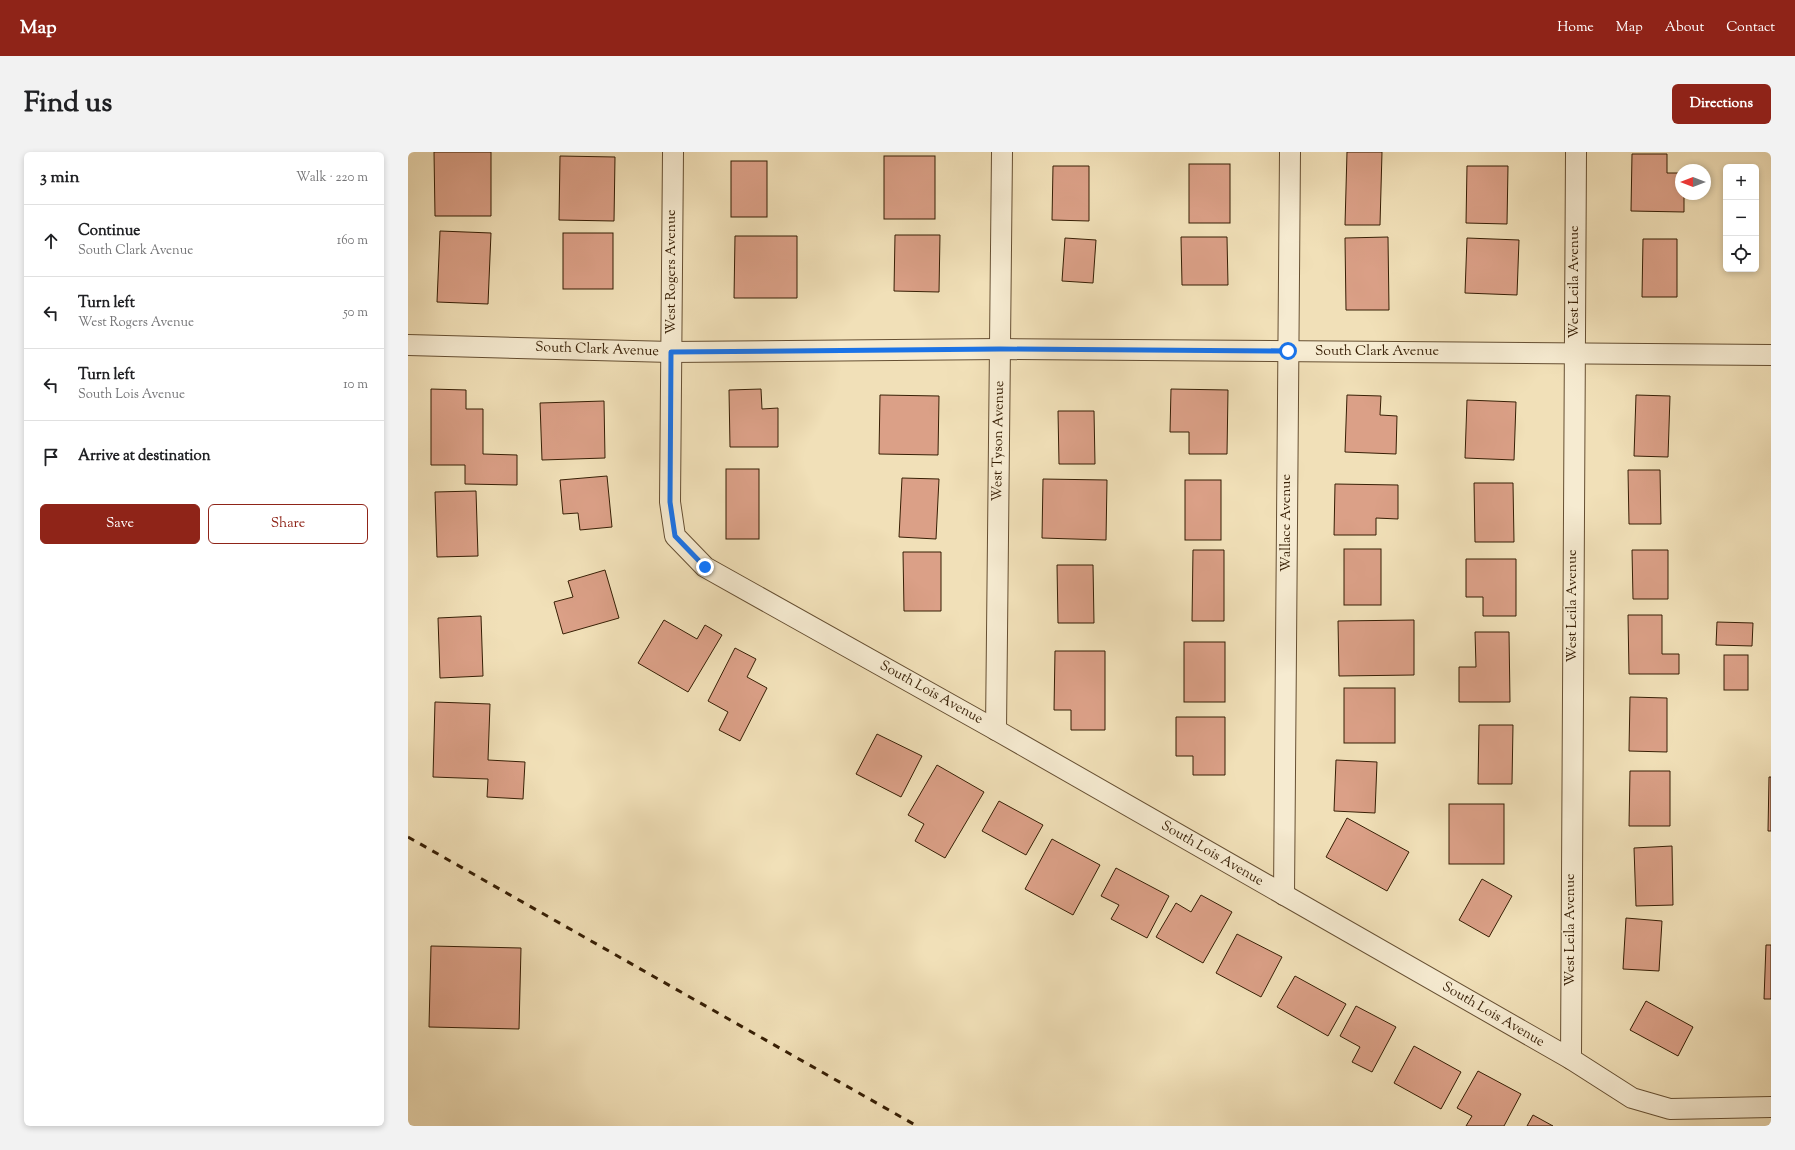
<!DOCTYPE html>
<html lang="en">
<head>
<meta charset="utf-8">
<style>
	body { margin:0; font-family:"Sorts Mill Goudy",serif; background:#f2f2f2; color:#202124 }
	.controls { position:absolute; right:12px; top:12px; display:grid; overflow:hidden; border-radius:6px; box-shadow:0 2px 6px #0003 }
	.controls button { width:36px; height:36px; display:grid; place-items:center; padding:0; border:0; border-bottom:1px solid #e0e0e0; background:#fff; color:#202124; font:20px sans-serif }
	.compass { position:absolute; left:1267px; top:12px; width:36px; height:36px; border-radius:50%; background:#fff; box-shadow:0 2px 6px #0003; rotate:270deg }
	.stop { position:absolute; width:12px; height:12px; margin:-9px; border:3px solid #1a73e8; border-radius:50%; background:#fff }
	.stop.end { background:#1a73e8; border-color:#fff; box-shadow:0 1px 4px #0008 }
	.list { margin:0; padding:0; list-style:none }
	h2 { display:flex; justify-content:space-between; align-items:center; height:52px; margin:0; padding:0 16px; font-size:17px }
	h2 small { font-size:13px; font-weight:400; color:#757577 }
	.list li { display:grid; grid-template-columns:26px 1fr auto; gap:12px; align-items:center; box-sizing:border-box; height:72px; padding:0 16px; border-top:1px solid #e0e0e0 }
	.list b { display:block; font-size:15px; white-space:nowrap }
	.list p { margin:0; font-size:13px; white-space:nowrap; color:#757577 }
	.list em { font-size:13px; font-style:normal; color:#757577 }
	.actions { display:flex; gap:8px; padding:12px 16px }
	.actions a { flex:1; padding:9px 0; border:1px solid #8f2418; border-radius:6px; text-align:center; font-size:14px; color:#8f2418 }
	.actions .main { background:#8f2418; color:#fff }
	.icon { flex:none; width:22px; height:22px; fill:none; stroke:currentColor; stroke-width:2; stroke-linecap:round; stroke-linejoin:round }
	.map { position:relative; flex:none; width:1363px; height:974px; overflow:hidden; border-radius:6px }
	header { display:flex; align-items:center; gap:24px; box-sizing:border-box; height:56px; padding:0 20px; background:#8f2418; color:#fff }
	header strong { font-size:19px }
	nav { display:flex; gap:22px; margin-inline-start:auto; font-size:14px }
	.intro { display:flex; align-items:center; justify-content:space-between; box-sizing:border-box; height:96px; padding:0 24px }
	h1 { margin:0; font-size:28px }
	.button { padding:10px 18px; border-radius:6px; background:#8f2418; color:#fff; font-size:14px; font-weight:700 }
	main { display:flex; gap:24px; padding:0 24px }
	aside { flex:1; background:#fff; border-radius:6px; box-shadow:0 2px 6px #0003 }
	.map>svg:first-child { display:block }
	.building { fill:#dba087; stroke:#371f05 }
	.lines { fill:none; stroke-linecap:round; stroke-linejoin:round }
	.street-casing { stroke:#664f32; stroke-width:22 }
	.street { stroke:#f6ebd1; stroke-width:20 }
	.rail { stroke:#371f05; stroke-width:3; stroke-dasharray:7 7; stroke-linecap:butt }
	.route { stroke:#1a73e8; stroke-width:5 }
	.labels { text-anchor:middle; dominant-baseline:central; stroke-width:3; stroke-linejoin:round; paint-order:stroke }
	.street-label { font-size:14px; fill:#371f05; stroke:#f6ebd1 }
</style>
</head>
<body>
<header>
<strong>Map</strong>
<nav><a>Home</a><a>Map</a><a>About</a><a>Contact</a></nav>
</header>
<div class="intro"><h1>Find us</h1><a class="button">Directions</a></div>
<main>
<aside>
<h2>3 min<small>Walk · 220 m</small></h2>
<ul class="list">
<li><svg class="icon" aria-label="ahead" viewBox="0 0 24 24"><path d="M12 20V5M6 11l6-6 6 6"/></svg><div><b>Continue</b><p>South Clark Avenue</p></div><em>160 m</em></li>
<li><svg class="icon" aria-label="left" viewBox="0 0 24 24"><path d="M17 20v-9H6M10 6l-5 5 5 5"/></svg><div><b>Turn left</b><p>West Rogers Avenue</p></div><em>50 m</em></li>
<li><svg class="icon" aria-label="left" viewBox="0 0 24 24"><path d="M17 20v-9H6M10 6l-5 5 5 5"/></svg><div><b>Turn left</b><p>South Lois Avenue</p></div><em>10 m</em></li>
<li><svg class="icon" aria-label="arrive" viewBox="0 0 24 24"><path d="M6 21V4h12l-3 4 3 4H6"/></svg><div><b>Arrive at destination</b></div></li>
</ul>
<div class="actions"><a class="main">Save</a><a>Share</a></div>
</aside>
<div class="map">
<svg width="1363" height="974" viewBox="0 0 1363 974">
	<rect width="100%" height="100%" fill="#f1e0b8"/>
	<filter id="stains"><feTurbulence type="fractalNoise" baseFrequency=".005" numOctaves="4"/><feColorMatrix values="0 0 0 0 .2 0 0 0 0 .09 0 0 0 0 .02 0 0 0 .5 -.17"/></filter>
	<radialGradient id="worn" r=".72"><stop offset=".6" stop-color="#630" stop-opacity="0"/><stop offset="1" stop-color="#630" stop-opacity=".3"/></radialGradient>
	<g class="building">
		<path d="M26,0H83V64H27Z"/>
		<path d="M939,0H974L972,73H937Z"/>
		<path d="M1224,2H1259V21H1273V42H1276V60L1223,59Z"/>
		<path d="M152,4L207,5L206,69L151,68Z"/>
		<rect x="476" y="4" width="51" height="63"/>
		<rect x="323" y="9" width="36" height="56"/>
		<rect x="781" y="12" width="41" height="59"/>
		<path d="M645,14H681V69L644,68Z"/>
		<path d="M1059,14H1100L1099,72L1058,71Z"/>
		<path d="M32,79L83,81L80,152L29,150Z"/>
		<rect x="155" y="81" width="50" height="56"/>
		<path d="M487,83H532L531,140L486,139Z"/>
		<path d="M327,84H389V146H326Z"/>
		<path d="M773,85H819L820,133H774Z"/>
		<path d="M980,85L981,158H938L937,86Z"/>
		<path d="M657,86L688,88L685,131L654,129Z"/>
		<path d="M1059,86L1111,88L1109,143L1057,141Z"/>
		<path d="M1235,87H1269V145H1234Z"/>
		<path d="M23,237L58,238V257H75V302L109,303V333L57,332V313H23Z"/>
		<path d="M353,237L354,257L370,256V295H322L321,238Z"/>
		<path d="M763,237L820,238L819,302H781V280H762Z"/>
		<path d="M472,243L531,244L530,303L471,302Z"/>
		<path d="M939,243L973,244L972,263L989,264L988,302L937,300Z"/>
		<path d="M1228,243L1262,244L1260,305L1226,304Z"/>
		<path d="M1059,248L1108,250L1106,308L1057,306Z"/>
		<path d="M196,249L197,306L134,308L132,251Z"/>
		<path d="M650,259H686L687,312H651Z"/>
		<rect x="318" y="317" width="33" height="70"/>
		<path d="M1220,318H1252L1253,372H1221Z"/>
		<path d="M199,324L204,375L172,378L170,361L155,362L152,328Z"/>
		<path d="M494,326L531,327L528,387L491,385Z"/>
		<path d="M635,327L699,328L698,388L634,386Z"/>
		<rect x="777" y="328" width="36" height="60"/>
		<path d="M1066,331H1105L1106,390H1067Z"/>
		<path d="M927,332L990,333V367L968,366V383H926Z"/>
		<path d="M68,339L70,404L29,405L27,340Z"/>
		<rect x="936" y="397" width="37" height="56"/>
		<path d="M785,398H816V469H784Z"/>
		<path d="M1224,398H1260V447H1225Z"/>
		<path d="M495,400H533V459H496Z"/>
		<path d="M1058,407H1108V464H1075V445H1058Z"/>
		<path d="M649,413H685L686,471H650Z"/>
		<path d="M197,418L211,466L155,482L146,450L165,445L160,429Z"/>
		<path d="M1220,463H1254V502H1271V522H1221Z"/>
		<path d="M73,464L75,524L32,526L30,466Z"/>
		<path d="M256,468L289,487L297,473L314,483L280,540L230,511Z"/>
		<path d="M1006,468V523L931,524L930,469Z"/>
		<path d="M1309,470L1345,471L1344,494L1308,493Z"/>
		<path d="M1067,480H1101L1102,550H1051V515H1068Z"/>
		<rect x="776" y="490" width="41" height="60"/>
		<path d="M327,496L348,507L339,525L359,536L332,589L311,578L320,560L300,549Z"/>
		<path d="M647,499H697V578H663V558H646Z"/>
		<rect x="1316" y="503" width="24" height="35"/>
		<rect x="936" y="536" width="51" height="55"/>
		<path d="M1222,545L1259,546V600L1221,599Z"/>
		<path d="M27,550L82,552L80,608L117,610L115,647L79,645L80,627L25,625Z"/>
		<path d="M768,565H817V623H785V604H768Z"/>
		<path d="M1071,573H1105L1104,632H1070Z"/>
		<path d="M469,582L514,604L493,645L448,622Z"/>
		<path d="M928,608L969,610L967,661L926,659Z"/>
		<path d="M529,613L576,640L537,706L507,689L516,672L500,663Z"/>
		<path d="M1222,619H1262V674H1221Z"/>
		<path d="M1361,625H1363V679H1360Z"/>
		<path d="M591,649L635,673L618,703L574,679Z"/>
		<rect x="1041" y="652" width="55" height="60"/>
		<path d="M939,666L1001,700L979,739L918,705Z"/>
		<path d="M644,687L692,713L665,763L617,737Z"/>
		<path d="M1264,694L1265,753L1228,754L1226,696Z"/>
		<path d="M708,716L761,744L739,786L703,767L711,753L693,744Z"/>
		<path d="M1074,727L1104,744L1081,785L1051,768Z"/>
		<path d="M793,743L824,760L795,811L748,785L768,751L783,760Z"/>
		<path d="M1218,766L1254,769L1251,819L1215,817Z"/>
		<path d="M829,782L874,805L853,845L808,821Z"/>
		<path d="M1358,793H1363V847H1356Z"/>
		<path d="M23,794L113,796L111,877L21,875Z"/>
		<path d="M887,824L938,852L920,884L869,855Z"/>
		<path d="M1238,849L1285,875L1270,904L1222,878Z"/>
		<path d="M948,854L988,875L964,920L944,910L952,895L932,884Z"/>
		<path d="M1006,894L1053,920L1033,957L986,931Z"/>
		<path d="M1070,919L1113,942L1096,974H1058L1064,964L1049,956Z"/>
		<path d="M1125,963L1145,974H1119Z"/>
	</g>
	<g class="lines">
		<g class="street-casing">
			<g id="street">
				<path d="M265,0L262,350L267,384L297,415L588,578L1163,907L1224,946L1262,957L1363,955"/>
				<path d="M0,193L263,200L592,197L1363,203"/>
				<path d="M588,578L594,0"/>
				<path d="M876,743L882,0"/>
				<path d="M1163,907L1168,0"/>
			</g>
		</g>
		<use href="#street" class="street"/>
		<path class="rail" d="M0,685L509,974"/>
	</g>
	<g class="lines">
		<path class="route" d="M297,415L267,384L262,350L263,200L592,197L880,199"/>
	</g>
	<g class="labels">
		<g class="street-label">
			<text transform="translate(264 120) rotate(-90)">West Rogers Avenue</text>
			<text transform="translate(1167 130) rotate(-90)">West Leila Avenue</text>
			<text transform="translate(189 198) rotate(2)">South Clark Avenue</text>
			<text x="969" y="200">South Clark Avenue</text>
			<text transform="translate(591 289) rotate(-89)">West Tyson Avenue</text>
			<text transform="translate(879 371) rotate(-90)">Wallace Avenue</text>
			<text transform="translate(1165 454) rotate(-90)">West Leila Avenue</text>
			<text transform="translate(523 541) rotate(29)">South Lois Avenue</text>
			<text transform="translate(804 702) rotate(30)">South Lois Avenue</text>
			<text transform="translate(1163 778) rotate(-90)">West Leila Avenue</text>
			<text transform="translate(1085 863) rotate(30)">South Lois Avenue</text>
		</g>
	</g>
	<rect width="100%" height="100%" filter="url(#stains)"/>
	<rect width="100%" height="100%" fill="url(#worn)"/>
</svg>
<div class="controls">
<button>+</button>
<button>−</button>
<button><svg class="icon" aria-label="locate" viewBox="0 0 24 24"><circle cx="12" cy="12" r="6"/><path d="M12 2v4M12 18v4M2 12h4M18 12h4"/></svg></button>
</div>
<svg class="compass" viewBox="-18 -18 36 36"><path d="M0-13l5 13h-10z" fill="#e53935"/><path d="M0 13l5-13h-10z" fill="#757577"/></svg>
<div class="stop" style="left:880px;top:199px"></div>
<div class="stop end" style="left:297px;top:415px"></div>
</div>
</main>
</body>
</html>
